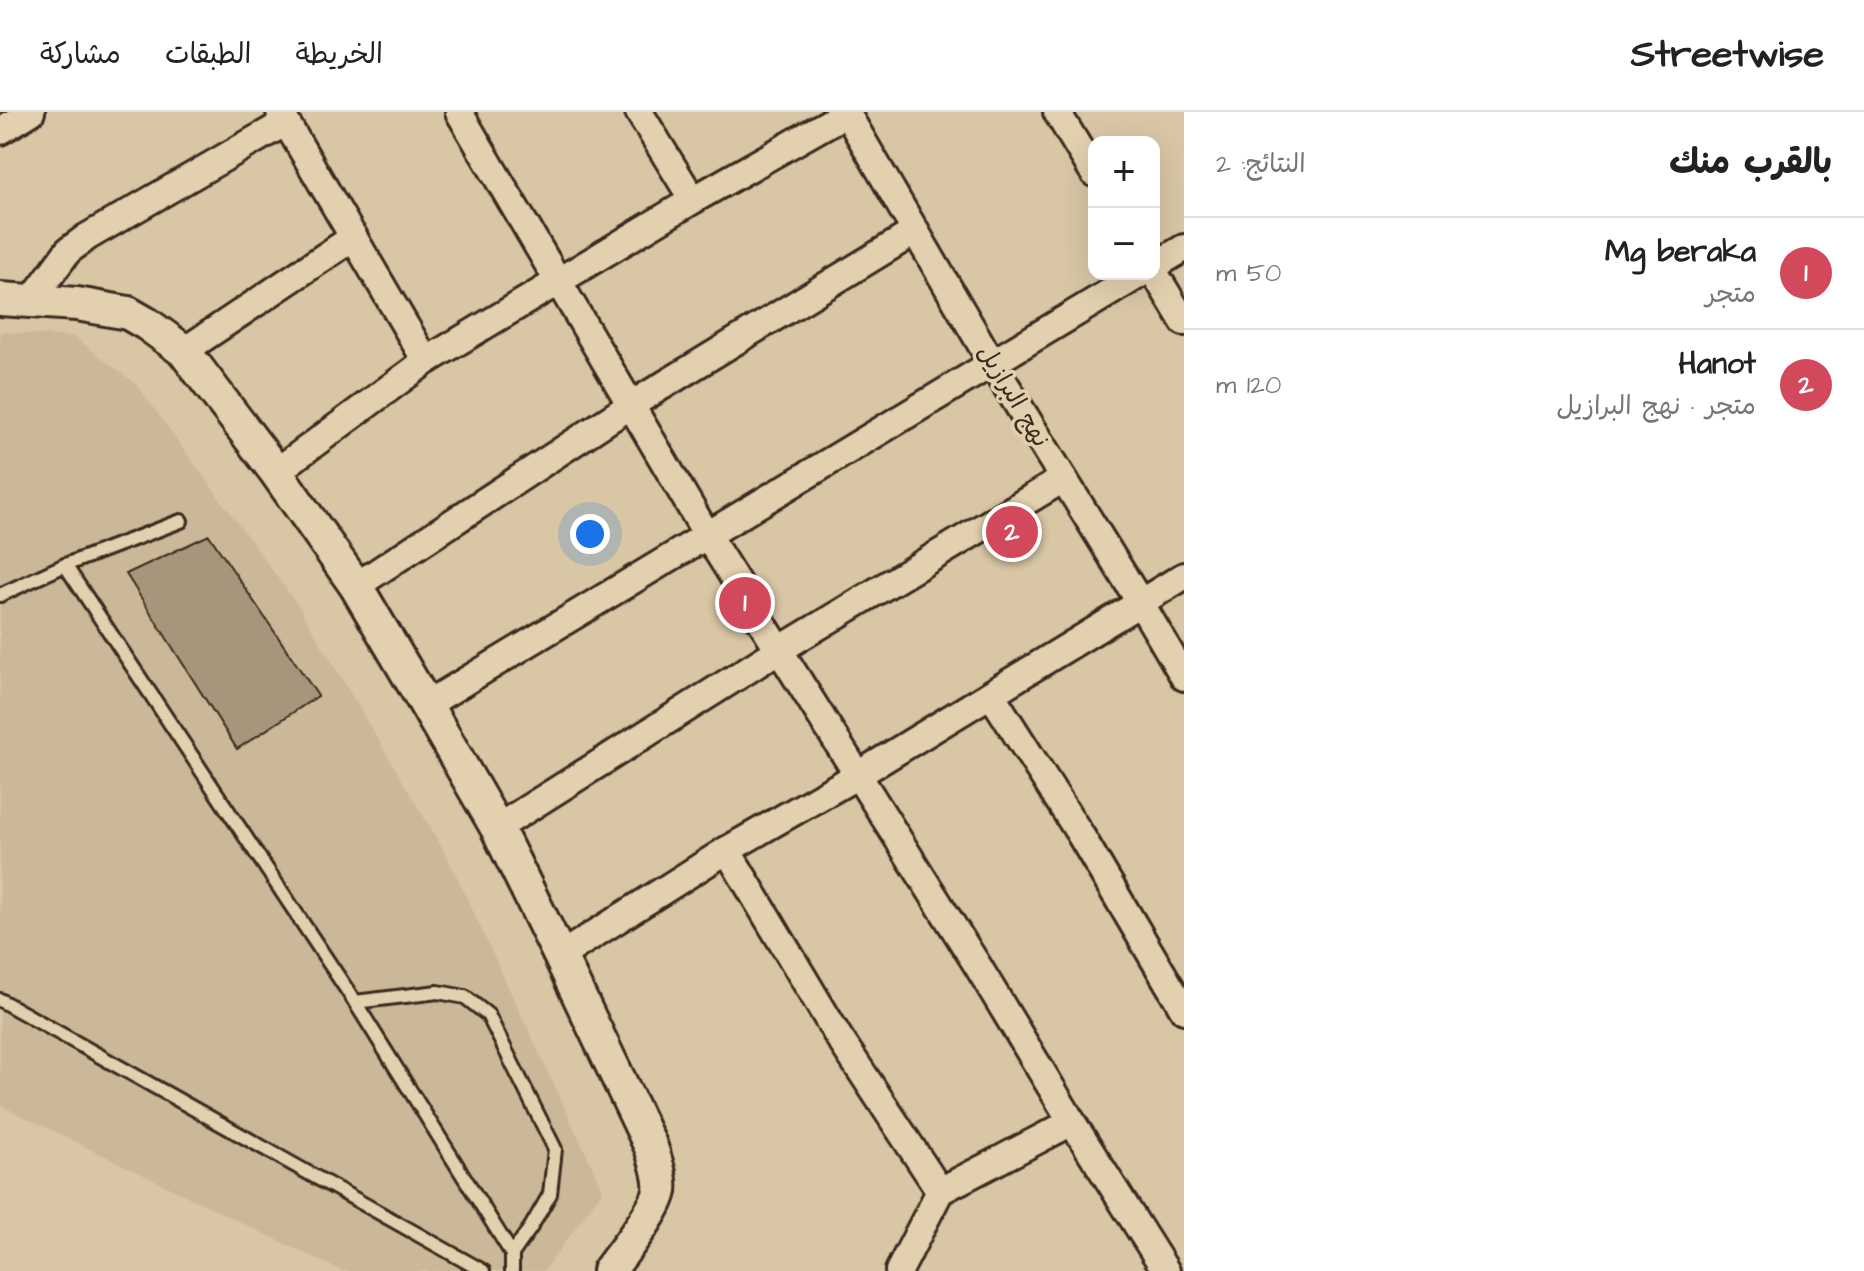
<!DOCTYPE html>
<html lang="ar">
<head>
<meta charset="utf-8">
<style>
	body { margin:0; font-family:"Architects Daughter","Playpen Sans Arabic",sans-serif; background:#f2f2f2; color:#222; direction:rtl }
	.controls { position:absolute; right:24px; top:24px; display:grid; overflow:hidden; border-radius:16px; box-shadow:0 8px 32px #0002 }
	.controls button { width:72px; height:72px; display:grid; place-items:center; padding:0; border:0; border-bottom:2px solid #e0e0e0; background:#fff; color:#222; font:40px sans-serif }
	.you { position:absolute; left:590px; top:422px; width:28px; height:28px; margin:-20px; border:6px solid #fff; border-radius:50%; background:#1a73e8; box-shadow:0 0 0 12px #1a73e833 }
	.badge { display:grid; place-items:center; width:52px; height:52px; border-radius:50%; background:#d1495b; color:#fff; font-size:26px; font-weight:700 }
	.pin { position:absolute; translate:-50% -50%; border:4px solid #fff; box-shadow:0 2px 8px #0006 }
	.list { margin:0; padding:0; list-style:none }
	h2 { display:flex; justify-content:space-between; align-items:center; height:104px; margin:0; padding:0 32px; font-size:34px }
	h2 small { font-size:26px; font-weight:400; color:#767676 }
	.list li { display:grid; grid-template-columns:52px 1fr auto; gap:24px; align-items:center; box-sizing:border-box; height:112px; padding:0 32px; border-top:2px solid #e0e0e0 }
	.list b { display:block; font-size:30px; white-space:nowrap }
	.list p { margin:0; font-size:26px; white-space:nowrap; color:#767676 }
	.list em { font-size:26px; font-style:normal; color:#767676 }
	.map { position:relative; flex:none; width:1184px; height:1159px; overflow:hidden; direction:ltr }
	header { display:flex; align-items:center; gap:48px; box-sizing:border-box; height:112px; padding:0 40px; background:#fff; border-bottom:2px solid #e0e0e0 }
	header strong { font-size:38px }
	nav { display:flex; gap:44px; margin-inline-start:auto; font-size:28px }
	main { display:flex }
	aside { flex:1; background:#fff }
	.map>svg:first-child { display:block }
	.built { fill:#cab898 }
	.building { fill:#a8967b; stroke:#3b2a1e; stroke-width:2 }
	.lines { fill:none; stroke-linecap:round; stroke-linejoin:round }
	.service-casing { stroke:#3b2a1e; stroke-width:18 }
	.minor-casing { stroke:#3b2a1e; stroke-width:32 }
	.tertiary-casing { stroke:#3b2a1e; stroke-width:38 }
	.service { stroke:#e2d0ae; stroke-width:12 }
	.minor { stroke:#e2d0ae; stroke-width:26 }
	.tertiary { stroke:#e2d0ae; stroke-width:32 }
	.labels { text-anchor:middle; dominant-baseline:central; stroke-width:7; stroke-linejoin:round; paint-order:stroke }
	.street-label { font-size:24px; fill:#3b2a1e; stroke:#e2d0ae }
</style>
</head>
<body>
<header>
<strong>Streetwise</strong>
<nav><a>الخريطة</a><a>الطبقات</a><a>مشاركة</a></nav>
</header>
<main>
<aside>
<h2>بالقرب منك<small>النتائج: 2</small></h2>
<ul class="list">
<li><span class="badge">1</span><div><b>Mg beraka</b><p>متجر</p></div><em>50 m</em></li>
<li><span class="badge">2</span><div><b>Hanot</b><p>متجر · نهج البرازيل</p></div><em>120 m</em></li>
</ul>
</aside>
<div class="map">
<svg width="1184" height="1159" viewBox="0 0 1184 1159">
	<rect width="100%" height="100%" fill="#d8c6a5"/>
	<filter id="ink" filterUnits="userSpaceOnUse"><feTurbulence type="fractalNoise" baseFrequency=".0125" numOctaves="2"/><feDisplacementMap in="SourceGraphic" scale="16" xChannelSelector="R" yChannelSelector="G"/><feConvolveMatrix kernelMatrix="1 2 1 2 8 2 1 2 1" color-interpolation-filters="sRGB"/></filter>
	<g filter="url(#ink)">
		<path class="built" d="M0,220L74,225L136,272L299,495L447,744L603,1078L544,1159H341L0,993Z"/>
		<path class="building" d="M209,423L318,584L237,637L126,462Z"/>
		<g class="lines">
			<g class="service-casing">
				<g id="service">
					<path d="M65,453L355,890L512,1142V1159"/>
					<path d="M0,483L65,453L181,409"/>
					<path d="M0,888L483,1159"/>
					<path d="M355,890L438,880L465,885L488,903L555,1037L550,1082L531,1115L512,1142"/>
				</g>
			</g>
			<g class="minor-casing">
				<g id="minor">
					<path d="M280,0L426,249"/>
					<path d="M459,0L707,423L976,851L1072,1010L1166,1159"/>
					<path d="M639,0L693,88"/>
					<path d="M846,0L992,251L1140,490L1184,565"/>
					<path d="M1057,0L1094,61"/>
					<path d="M0,19L31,0"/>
					<path d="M1154,154L1184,136"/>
					<path d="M1154,160L1184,210"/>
					<path d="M31,189L68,139L87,125L286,10"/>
					<path d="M184,239L354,125"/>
					<path d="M276,360L426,249L693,88L848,0"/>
					<path d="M356,474L631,293L916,119"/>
					<path d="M991,582L1080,722L1184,898"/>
					<path d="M426,593L1140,162"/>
					<path d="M497,716L779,538L1063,367"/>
					<path d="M727,738L838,924L940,1079"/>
					<path d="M560,844L727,738L858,663L1184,464"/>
					<path d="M899,1159L940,1079L1072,1010"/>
				</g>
			</g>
			<g class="tertiary-casing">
				<path id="tertiary" d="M0,187L77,192L128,201L147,212L184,239L276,360L356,474L426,593L497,716L560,844L651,1035C655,1048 662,1065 660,1079C656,1100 622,1140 609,1159"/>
			</g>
			<use href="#service" class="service"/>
			<use href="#minor" class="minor"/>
			<use href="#tertiary" class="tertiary"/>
		</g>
	</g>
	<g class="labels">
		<g class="street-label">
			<text transform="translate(1013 284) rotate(59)">نهج البرازيل</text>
		</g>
	</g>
</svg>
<div class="controls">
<button>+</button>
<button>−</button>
</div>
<div class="you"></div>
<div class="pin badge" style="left:745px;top:491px">1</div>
<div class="pin badge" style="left:1012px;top:420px">2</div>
</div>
</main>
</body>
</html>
